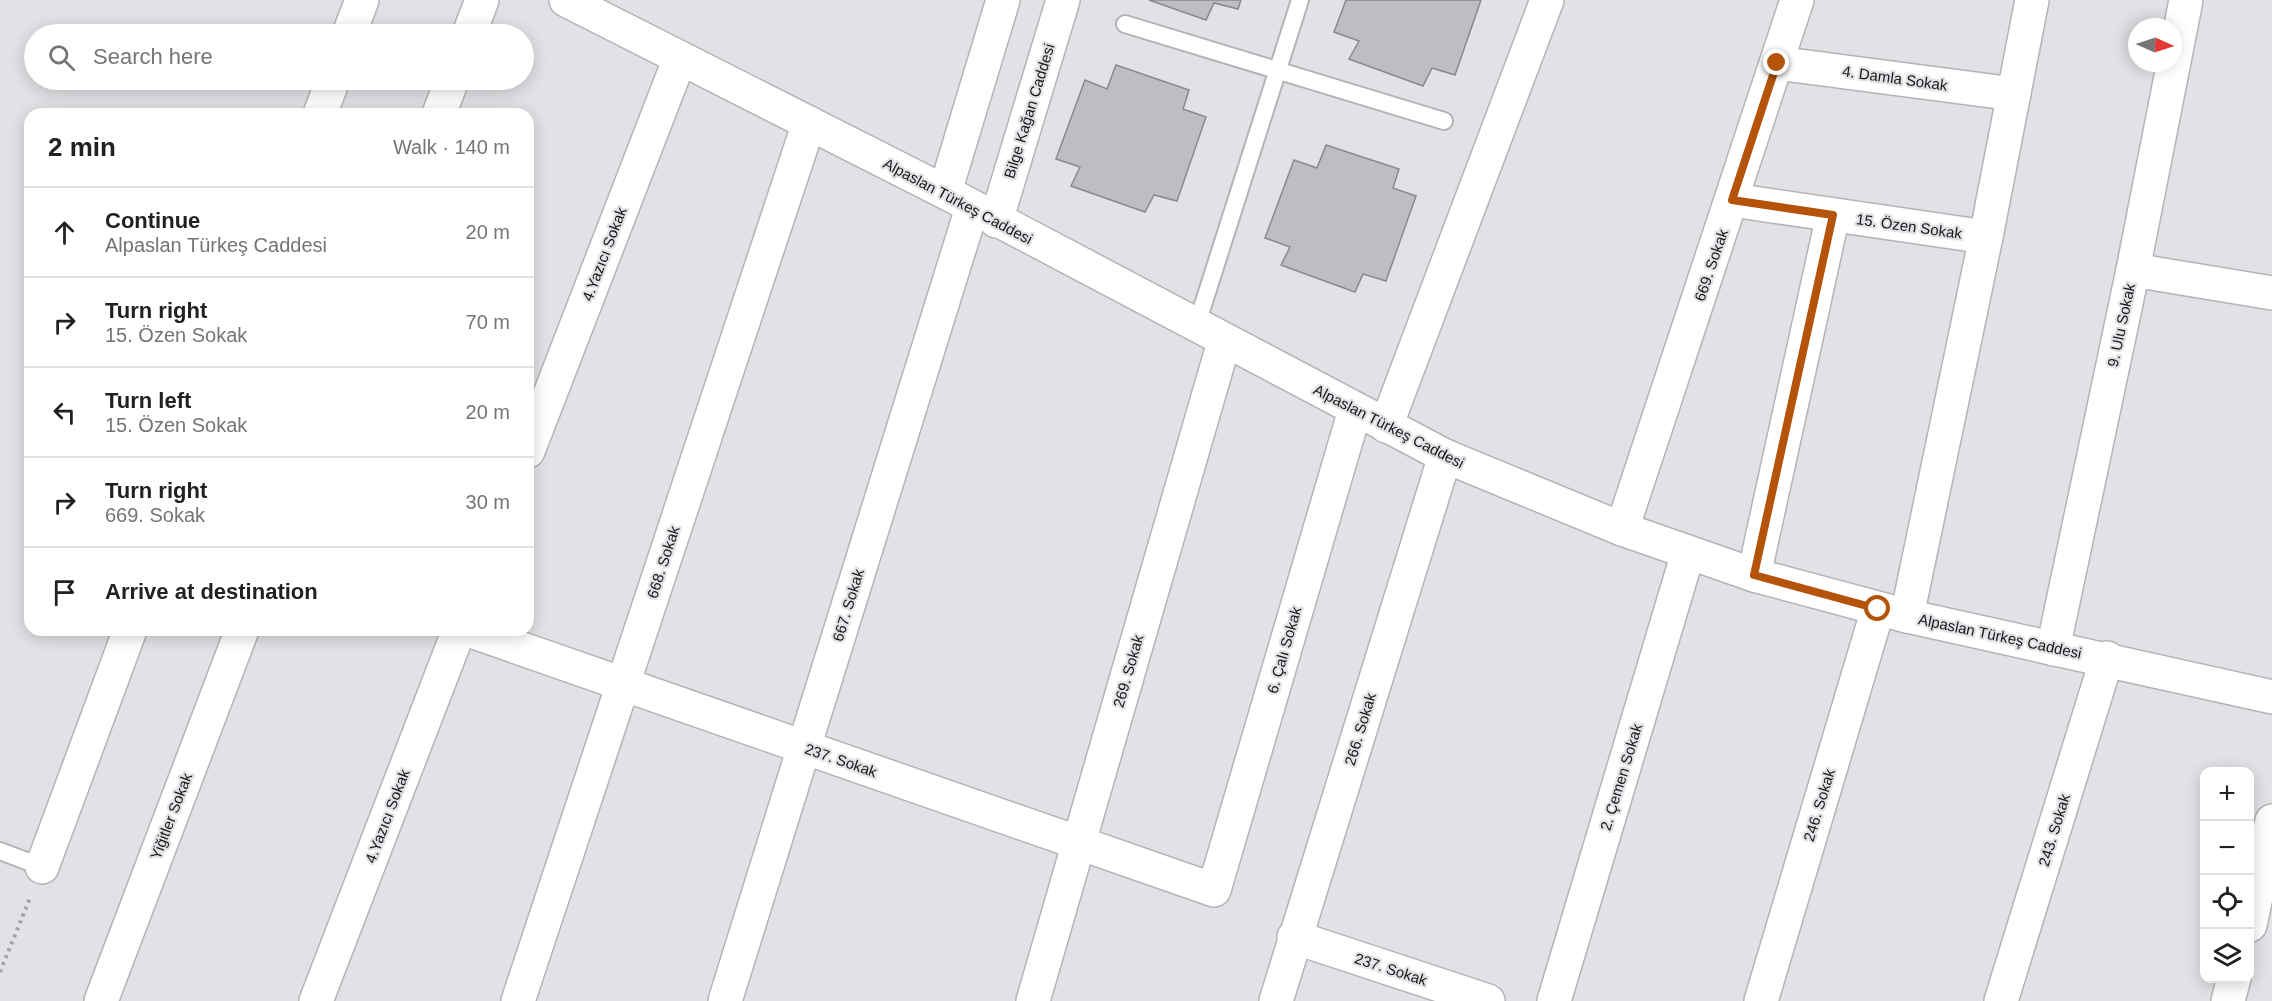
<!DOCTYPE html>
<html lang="en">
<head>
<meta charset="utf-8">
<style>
	body { margin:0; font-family:Helvetica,sans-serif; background:#f6f6f6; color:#202124 }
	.controls { position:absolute; right:18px; bottom:18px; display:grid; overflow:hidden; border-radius:12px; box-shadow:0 3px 15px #0003 }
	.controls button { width:54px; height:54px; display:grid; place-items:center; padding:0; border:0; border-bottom:2px solid #e0e0e0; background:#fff; color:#202124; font:30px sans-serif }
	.compass { position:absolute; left:2128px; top:18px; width:54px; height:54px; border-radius:50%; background:#fff; box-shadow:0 3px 15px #0003; rotate:93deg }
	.stop { position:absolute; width:18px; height:18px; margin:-14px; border:4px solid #b45309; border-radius:50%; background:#fff }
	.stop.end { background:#b45309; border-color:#fff; box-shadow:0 2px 6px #0008 }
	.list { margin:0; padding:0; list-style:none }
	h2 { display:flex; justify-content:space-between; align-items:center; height:78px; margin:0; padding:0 24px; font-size:26px }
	h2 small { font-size:20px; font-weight:400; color:#757577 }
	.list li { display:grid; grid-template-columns:39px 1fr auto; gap:18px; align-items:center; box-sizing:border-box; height:90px; padding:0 24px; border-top:2px solid #e0e0e0 }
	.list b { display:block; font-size:22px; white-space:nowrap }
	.list p { margin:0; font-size:20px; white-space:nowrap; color:#757577 }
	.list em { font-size:20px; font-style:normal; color:#757577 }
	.icon { flex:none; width:33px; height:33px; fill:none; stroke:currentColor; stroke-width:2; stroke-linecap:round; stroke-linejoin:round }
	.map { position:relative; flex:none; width:2272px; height:1001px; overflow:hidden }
	.search { position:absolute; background:#fff; box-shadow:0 3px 15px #0003; left:24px; top:24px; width:510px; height:66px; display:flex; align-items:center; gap:15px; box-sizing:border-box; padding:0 21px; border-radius:33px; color:#757577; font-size:22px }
	.panel { position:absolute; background:#fff; box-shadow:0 3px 15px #0003; left:24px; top:108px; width:510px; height:528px; border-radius:18px }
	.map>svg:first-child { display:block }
	.building { fill:#bfbdc1; stroke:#8b898d; stroke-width:1.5 }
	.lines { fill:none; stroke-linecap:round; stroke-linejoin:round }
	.service-casing { stroke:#b5b3b7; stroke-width:20 }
	.minor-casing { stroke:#b5b3b7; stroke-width:36 }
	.tertiary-casing { stroke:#b5b3b7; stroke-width:36 }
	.secondary-casing { stroke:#b5b3b7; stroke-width:36 }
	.path { stroke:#a4a2a5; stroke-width:4; stroke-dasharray:3 4.5; stroke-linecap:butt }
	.service { stroke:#fff; stroke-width:16 }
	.minor { stroke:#fff; stroke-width:33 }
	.tertiary { stroke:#fff; stroke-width:33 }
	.secondary { stroke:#fff; stroke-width:33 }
	.route { stroke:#b45309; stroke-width:8 }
	.labels { text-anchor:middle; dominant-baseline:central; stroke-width:4.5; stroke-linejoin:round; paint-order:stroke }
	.street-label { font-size:15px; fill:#171718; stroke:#e3e1e5 }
</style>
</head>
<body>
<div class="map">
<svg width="2272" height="1001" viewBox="0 0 2272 1001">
	<rect width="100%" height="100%" fill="#e3e1e5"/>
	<g class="building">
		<path d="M1149,0H1241L1238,9L1214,3L1206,20Z"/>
		<path d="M1346,0H1481L1455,75L1432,68L1423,86L1349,59L1359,41L1334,32Z"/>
		<path d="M1116,65L1189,90L1183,109L1206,117L1177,201L1154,195L1145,212L1071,186L1080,167L1056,159L1085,80L1107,89Z"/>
		<path d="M1326,145L1399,169L1393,188L1416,196L1386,281L1363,274L1355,292L1281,265L1290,247L1265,238L1294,160L1317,168Z"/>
	</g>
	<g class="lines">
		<g class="service-casing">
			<g id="service">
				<path d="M1125,24L1444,121"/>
				<path d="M1196,327L1300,0"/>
				<path d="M0,851L42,867"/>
			</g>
		</g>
		<g class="minor-casing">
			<g id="minor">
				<path d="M349,34L362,0"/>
				<path d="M469,34L482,0"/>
				<path d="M1777,63L2014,94"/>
				<path d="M320,114L333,80"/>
				<path d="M439,114L452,80"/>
				<path d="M1732,200L1986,237"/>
				<path d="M2133,270L2272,293"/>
				<path d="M1386,426L1547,0"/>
				<path d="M528,451L680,58"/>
				<path d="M1622,529L1797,0"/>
				<path d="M1754,575L1833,215"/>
				<path d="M1907,616L1986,237L2032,0"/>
				<path d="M468,630L1214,890L1355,410"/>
				<path d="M2053,649L2133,270L2186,0"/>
				<path d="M42,867L130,630"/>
				<path d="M2250,925L2272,821"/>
				<path d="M1294,937L1488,1001"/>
				<path d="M101,1001L242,630"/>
				<path d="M316,1001L459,630"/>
				<path d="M518,1001L809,123"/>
				<path d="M1033,1001L1224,342"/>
				<path d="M1276,1001L1445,456"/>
				<path d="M1554,1001L1688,553"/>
				<path d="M1761,1001L1878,609"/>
				<path d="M2001,1001L2107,658"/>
				<path d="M2228,1001L2234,978"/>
			</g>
		</g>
		<g class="tertiary-casing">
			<g id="tertiary">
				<path d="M945,192L1003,0"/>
				<path d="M996,221L1063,0"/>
				<path d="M725,1001L972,208"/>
			</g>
		</g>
		<g class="secondary-casing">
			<path id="secondary" d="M566,0L945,192L1445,456L1622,529L1754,575L1907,616L2272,697"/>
		</g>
		<path class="path" d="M0,972L30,898"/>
		<use href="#service" class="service"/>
		<use href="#minor" class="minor"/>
		<use href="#tertiary" class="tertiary"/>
		<use href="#secondary" class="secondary"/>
	</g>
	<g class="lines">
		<path class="route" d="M1777,63L1732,200L1833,215L1754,575L1878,609"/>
	</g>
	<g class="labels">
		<g class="street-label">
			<text transform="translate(1895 78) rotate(8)">4. Damla Sokak</text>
			<text transform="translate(1029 111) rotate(-73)">Bilge Kağan Caddesi</text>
			<text transform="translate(958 201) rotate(28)">Alpaslan Türkeş Caddesi</text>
			<text transform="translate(1909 226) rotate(8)">15. Özen Sokak</text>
			<text transform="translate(604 254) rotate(-69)">4.Yazıcı Sokak</text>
			<text transform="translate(1711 265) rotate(-71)">669. Sokak</text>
			<text transform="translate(2121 325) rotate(-78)">9. Ulu Sokak</text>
			<text transform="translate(1389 426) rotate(27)">Alpaslan Türkeş Caddesi</text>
			<text transform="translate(663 562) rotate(-72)">668. Sokak</text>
			<text transform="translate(848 605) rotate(-73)">667. Sokak</text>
			<text transform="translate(2000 636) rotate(12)">Alpaslan Türkeş Caddesi</text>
			<text transform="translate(1284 650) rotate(-74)">6. Çalı Sokak</text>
			<text transform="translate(1128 671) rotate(-74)">269. Sokak</text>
			<text transform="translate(1360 729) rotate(-73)">266. Sokak</text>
			<text transform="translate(841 760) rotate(19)">237. Sokak</text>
			<text transform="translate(1621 777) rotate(-73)">2. Çemen Sokak</text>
			<text transform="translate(1819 805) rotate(-73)">246. Sokak</text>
			<text transform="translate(171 816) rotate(-69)">Yiğitler Sokak</text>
			<text transform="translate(387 816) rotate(-69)">4.Yazıcı Sokak</text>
			<text transform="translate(2054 830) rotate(-73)">243. Sokak</text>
			<text transform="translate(1391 969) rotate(18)">237. Sokak</text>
		</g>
	</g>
</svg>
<div class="controls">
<button>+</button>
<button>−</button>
<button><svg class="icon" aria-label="locate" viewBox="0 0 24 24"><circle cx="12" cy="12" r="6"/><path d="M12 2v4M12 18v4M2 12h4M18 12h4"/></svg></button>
<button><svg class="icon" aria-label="layers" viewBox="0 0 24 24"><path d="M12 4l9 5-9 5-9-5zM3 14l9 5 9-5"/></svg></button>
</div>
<svg class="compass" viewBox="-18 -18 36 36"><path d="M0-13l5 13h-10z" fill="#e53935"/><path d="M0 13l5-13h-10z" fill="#757577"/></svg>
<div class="stop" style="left:1878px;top:609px"></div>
<div class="stop end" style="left:1777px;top:63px"></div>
<div class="search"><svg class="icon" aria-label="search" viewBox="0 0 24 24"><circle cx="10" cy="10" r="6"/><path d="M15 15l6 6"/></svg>Search here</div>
<section class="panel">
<h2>2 min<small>Walk · 140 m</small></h2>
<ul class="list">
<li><svg class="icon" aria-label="ahead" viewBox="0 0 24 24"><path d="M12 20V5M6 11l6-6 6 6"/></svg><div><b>Continue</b><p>Alpaslan Türkeş Caddesi</p></div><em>20 m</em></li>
<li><svg class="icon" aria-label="right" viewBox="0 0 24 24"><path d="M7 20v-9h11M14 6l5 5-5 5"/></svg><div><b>Turn right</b><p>15. Özen Sokak</p></div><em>70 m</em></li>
<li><svg class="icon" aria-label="left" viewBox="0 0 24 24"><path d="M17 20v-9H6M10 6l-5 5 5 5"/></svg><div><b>Turn left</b><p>15. Özen Sokak</p></div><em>20 m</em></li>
<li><svg class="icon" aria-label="right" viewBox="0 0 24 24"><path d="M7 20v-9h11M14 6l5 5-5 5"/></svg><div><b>Turn right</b><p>669. Sokak</p></div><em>30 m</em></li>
<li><svg class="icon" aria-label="arrive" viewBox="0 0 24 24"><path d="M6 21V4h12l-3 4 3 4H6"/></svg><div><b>Arrive at destination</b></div></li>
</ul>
</section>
</div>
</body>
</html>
